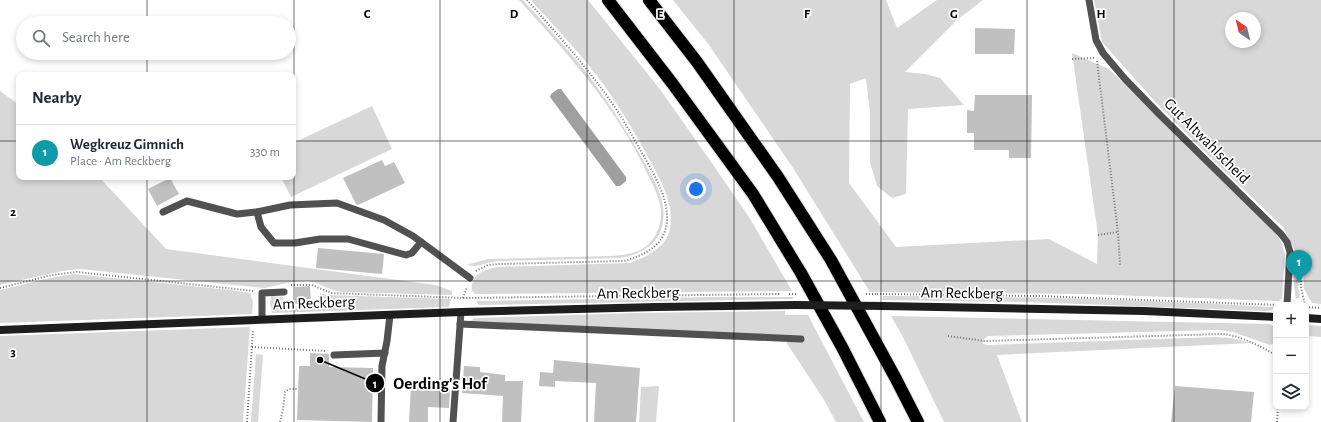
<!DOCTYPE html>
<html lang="en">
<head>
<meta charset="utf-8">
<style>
	body { margin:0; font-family:"Alegreya Sans",sans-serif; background:#f6f6f7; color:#1f2937 }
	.controls { position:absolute; right:12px; bottom:12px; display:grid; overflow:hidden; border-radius:8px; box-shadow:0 2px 6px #0003 }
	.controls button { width:36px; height:36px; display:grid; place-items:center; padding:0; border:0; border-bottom:1px solid #e0e1e3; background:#fff; color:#1f2937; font:20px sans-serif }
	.compass { position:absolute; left:1225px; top:12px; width:36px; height:36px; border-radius:50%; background:#fff; box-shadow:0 2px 6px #0003; rotate:325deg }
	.you { position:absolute; left:696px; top:189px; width:14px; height:14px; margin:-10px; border:3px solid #fff; border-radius:50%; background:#1a73e8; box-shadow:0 0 0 6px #1a73e833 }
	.badge { display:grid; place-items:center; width:26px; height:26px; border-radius:50%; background:#0b8043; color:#fff; font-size:13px; font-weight:700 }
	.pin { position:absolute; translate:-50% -33px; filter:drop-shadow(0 1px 2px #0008) }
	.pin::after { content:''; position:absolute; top:21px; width:14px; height:12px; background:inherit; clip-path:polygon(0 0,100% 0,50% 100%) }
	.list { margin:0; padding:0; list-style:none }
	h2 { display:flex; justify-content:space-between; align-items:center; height:52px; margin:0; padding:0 16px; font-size:17px }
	h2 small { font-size:13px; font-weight:400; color:#747a83 }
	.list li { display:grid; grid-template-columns:26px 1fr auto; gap:12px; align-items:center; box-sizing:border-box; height:56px; padding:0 16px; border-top:1px solid #e0e1e3 }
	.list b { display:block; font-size:15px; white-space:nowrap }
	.list p { margin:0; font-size:13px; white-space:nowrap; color:#747a83 }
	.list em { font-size:13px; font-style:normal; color:#747a83 }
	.icon { flex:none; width:22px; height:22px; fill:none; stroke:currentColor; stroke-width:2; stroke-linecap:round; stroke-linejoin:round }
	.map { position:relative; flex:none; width:1321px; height:422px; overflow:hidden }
	.search { position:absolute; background:#fff; box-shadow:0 2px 6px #0003; left:16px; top:16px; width:280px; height:44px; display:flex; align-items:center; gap:10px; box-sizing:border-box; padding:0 14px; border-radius:22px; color:#747a83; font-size:15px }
	.panel { position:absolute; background:#fff; box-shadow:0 2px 6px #0003; left:16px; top:72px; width:280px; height:108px; border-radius:8px }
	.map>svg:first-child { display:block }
	.green { fill:#d8d8d8; fill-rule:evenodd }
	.water { fill:#9f9f9f }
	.building { fill:#c0c0c0 }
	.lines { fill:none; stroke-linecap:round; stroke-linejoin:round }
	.highway-casing { stroke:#dbdbdb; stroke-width:14 }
	.path { stroke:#737373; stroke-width:2; stroke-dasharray:1 2; stroke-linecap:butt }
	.lane { stroke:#515151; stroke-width:7 }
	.secondary { stroke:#1e1e1e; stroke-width:8 }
	.highway { stroke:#000; stroke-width:12 }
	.path-bridge { stroke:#737373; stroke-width:2; stroke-dasharray:1 2; stroke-linecap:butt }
	.secondary-bridge { stroke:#1e1e1e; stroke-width:8 }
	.grid { fill:none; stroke:#000; stroke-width:1; stroke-opacity:0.55 }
	.labels { text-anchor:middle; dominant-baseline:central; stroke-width:3.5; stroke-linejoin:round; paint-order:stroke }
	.street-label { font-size:16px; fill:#000; stroke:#fff }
	.grid-label { font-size:13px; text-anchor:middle; font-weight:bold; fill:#000; stroke:#fff; stroke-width:3.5; stroke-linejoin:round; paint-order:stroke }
	.leader { fill:none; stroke:#000; stroke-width:1.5 }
	.callout-dot { fill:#000; stroke:#fff; stroke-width:1.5 }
	.mark-label { font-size:12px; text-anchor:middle; font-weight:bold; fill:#fff }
	.callout-label { font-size:17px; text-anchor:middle; font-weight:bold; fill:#000; stroke:#fff; stroke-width:3.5; stroke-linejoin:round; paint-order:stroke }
</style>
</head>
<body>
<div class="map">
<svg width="1321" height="422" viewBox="0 0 1321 422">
	<rect width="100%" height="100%" fill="#fff"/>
	<g class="green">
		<path d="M519,0H523C546,26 571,52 592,80C609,103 624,127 638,151C647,168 660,187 663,206C667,237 649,253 620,258L496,261L476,266L466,265L488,259L612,256C622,255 633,254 642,249C655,242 662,225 661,211C660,198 653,185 647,173C617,108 567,53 519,0Z"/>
		<path d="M531,0H588L659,88L709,159L749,217L792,291L475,294C472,291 471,290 472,285C474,272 486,270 497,267L630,263C646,257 666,248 670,229C675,203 659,177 647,155C634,131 620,108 604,85C582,55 556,28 531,0Z"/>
		<path d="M673,0H886L897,28L937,0H983L957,20L905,72L925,74L940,78L964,105L908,109L906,194L892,198L877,186L870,162V113L866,78L850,84L849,183L896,247L1049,239L1097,264L1098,235L1072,53L1109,69L1275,233L1282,243L1285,255L1282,298L1279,301L1083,294L870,292L793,168L709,45Z"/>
		<path d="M1094,0H1321V304L1312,303L1304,289L1303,260L1294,249L1283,227L1211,158L1161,108L1102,42ZM1231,18H1255V42H1231Z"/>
		<path d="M0,91L19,105V177H99L166,249L435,285L452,291V295L342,292L333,290L316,283L308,281L292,282L264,288L80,269L62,271L0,285Z"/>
		<path d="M372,106L392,149L291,197L281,177H293V143Z"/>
		<path d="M1295,260L1298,261V288L1300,295L1299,298L1296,299C1294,286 1292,272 1295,260Z"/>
		<path d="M74,274L231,290L250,293L253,302L252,314L0,323V290L50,278Z"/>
		<path d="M320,293L328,295L451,299L449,307L272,313L270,303L271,296L283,297L284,308L320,306Z"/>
		<path d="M883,296C1013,296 1144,300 1274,307L1272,310L1267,311L1026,302L882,300Z"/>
		<path d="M712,297H794L792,299L479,305L476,301Z"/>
		<path d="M785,311V315H808L864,422H836L824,400L786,342H804L803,336L470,322L474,318L636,313Z"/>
		<path d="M891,316L1269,324L1276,327V342L1270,345L1233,332L1219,330L988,336L984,339L983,344L987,345L1215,337L1231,338L1251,343L997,355L1022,422H944L903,337Z"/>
		<path d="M1306,325L1321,326V337L1306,336Z"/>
		<path d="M250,327L243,422H0V336Z"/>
		<path d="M256,354L263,355L258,422H251Z"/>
		<path d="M659,386L656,422H639L641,387Z"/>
	</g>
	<path class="water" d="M558,89H561L626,177V181L620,186H616L550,97L551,94Z"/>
	<g class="building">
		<path d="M975,28L1015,29L1014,54H975Z"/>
		<path d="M975,95H1032L1031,158H1009V150H974V133H967V110L974,111Z"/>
		<path d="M382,160L385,166L394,162L405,183L358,205L356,204L343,178Z"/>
		<path d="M170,178L179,194L157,206L148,189Z"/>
		<path d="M318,248L384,254L382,274L316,268Z"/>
		<path d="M310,286L311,304H295V287Z"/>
		<path d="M310,353L329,354V367L373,368L372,422L297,420L299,366H310Z"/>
		<path d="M554,360L640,368L636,422H594L596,383L555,381V387L539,386L540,372L553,373Z"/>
		<path d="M464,366L480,367V372L505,375V381H523L521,422H502L503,396L462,393Z"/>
		<path d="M411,385L450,388L449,408L428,407V422H409Z"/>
		<path d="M1175,386L1254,392L1251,422H1171Z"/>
	</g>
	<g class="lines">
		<g class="highway-casing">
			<g id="highway">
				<path d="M608,0L672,83L753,194L801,273L843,349L880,422"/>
				<path d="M649,0L697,62L778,177L831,260L896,379L918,422"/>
			</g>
		</g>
		<g class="path">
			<path d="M1072,59L1095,58"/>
			<path d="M1097,61L1118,232L1120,265"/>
			<path d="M1098,235L1118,232"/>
			<path d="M1300,263L1301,275V287L1305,305"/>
			<path d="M476,271L488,265L500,264L624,261C645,255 666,245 667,220C668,196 653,173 642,153C633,137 624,121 614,106C588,68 557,34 527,0"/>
			<path d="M291,285H312L331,293L463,298L780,294"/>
			<path d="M0,288L52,275L77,272L254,291"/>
			<path d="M877,294L1037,296L1278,305"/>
			<path d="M463,298L467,287"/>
			<path d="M1306,307L1321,308"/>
			<path d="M948,336L985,341L1222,334C1242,336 1259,346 1276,355"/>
			<path d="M252,347L325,351"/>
			<path d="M247,422L253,330"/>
			<path d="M280,422L283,410L285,392L289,389H298"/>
			<path d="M1277,422L1278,407"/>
		</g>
		<g class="lane">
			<path d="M1089,0L1096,40L1103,53L1125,79L1159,114L1281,234L1287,242L1290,252L1287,305"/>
			<path d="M163,212L187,201L237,214L257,212L290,205L337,203L384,220L413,236L470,278"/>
			<path d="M257,212L261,227L274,243H295L320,239H348L406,255L412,253L421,242"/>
			<path d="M262,319V293L284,292"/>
			<path d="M460,324L801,339"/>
			<path d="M334,355L385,353"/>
			<path d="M381,422L382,366L387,341L390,315"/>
			<path d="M453,422L461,312"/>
		</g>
		<g class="secondary">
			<path d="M883,306L1144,311L1276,317"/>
			<path d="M1306,318L1321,319"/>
			<path d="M0,330L461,312L656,307L796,305"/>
		</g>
		<use href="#highway" class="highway"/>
		<g class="path-bridge">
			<path d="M789,294H796"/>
			<path d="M866,294H877"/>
		</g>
		<path class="secondary-bridge" d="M796,305L883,306"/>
	</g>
	<path class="grid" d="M147,0V23M294,0V422M440,0V422M587,0V422M734,0V422M881,0V422M1027,0V422M1174,0V422M147,53V75M0,141H19M293,141H1321M147,177V422M0,281H1321"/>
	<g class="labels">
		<g class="street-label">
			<text transform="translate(1207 141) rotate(45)">Gut Altwahlscheid</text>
			<text transform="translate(638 293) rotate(-1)">Am Reckberg</text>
			<text transform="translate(962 293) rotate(1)">Am Reckberg</text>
			<text transform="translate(314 303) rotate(-2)">Am Reckberg</text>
		</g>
	</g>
	<g class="grid-label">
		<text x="367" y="18">C</text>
		<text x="514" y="18">D</text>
		<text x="660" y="18">E</text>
		<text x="807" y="18">F</text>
		<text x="954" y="18">G</text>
		<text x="1101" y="18">H</text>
		<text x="13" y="216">2</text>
		<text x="13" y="356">3</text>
	</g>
	<path class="leader" d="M320 360L375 383"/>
	<g class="callout-dot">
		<circle cx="320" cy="360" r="4"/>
		<circle cx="375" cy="383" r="10"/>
	</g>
	<g class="mark-label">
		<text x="375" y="388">1</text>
	</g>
	<g class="callout-label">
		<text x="440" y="389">Oerding's Hof</text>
	</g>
</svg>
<div class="controls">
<button>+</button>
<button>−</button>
<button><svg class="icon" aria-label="layers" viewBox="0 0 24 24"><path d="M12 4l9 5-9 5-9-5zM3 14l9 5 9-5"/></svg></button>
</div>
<svg class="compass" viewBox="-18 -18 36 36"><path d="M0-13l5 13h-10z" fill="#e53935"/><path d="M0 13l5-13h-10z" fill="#747a83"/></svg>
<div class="you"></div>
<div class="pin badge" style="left:1299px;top:283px;background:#0f9aa8">1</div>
<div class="search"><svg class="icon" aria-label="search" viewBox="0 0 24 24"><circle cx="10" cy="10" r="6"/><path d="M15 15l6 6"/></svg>Search here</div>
<section class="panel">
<h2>Nearby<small></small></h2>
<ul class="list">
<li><span class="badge" style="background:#0f9aa8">1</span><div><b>Wegkreuz Gimnich</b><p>Place · Am Reckberg</p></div><em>330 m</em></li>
</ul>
</section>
</div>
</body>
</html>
